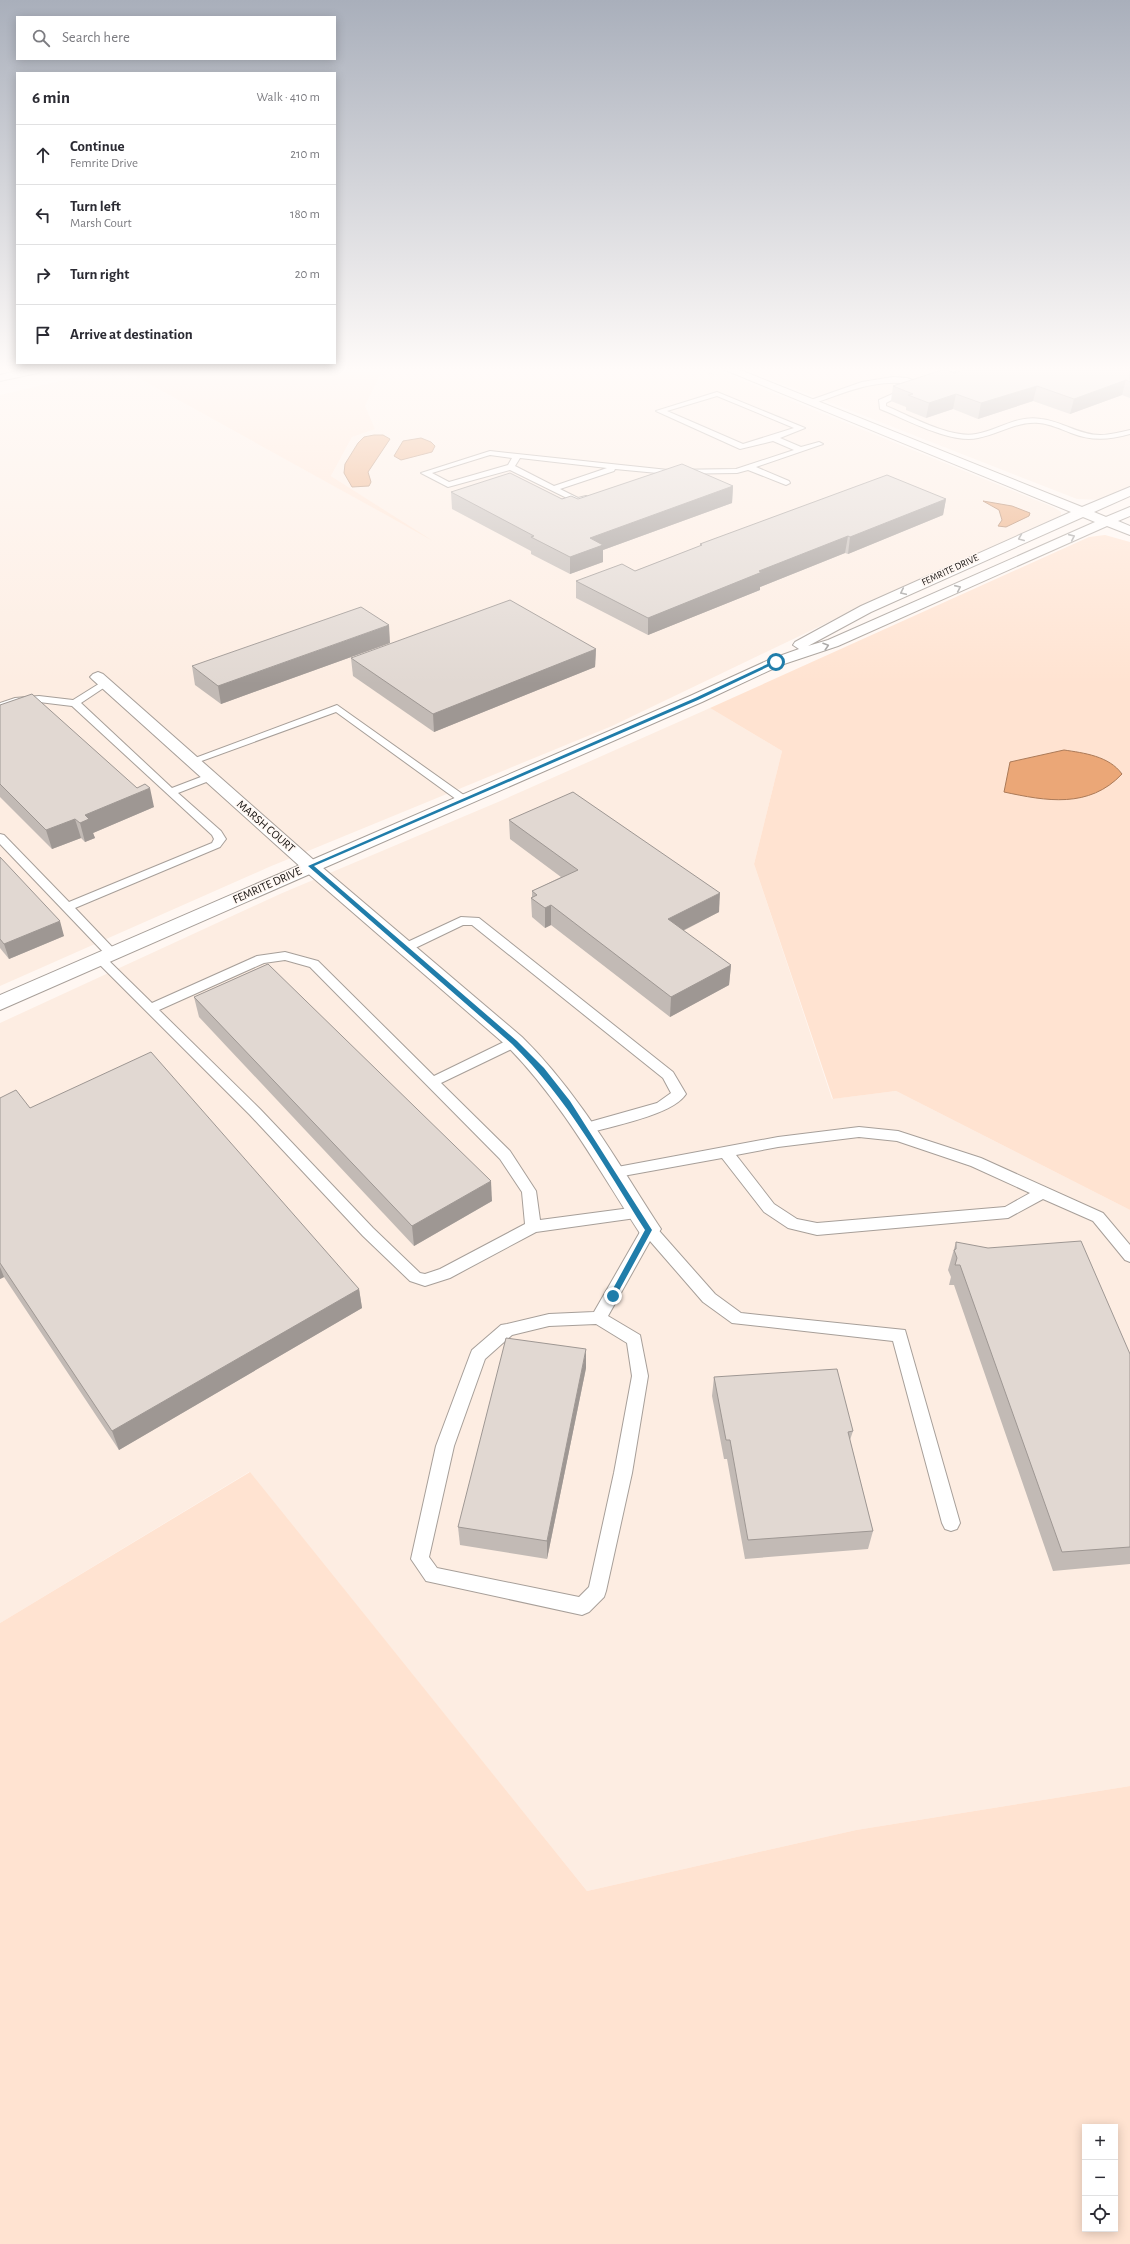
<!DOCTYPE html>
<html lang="en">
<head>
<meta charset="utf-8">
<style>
	body { margin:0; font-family:"Alegreya Sans",sans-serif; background:#f2f2f3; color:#2b2b33 }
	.controls { position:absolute; right:12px; bottom:12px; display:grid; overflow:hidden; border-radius:0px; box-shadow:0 2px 10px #0003 }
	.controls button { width:36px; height:36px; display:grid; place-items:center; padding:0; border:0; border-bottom:1px solid #e1e1e2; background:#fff; color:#2b2b33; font:20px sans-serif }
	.stop { position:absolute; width:12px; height:12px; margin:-9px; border:3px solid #207daa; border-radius:50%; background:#fff }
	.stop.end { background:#207daa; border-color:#fff; box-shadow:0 1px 4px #0008 }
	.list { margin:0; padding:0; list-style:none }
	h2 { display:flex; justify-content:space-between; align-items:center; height:52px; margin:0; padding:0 16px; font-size:17px }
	h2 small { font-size:13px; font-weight:400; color:#7c7c81 }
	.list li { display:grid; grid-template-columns:26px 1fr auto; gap:12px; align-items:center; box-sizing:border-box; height:60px; padding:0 16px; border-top:1px solid #e1e1e2 }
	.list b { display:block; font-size:15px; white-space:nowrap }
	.list p { margin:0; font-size:13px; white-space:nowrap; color:#7c7c81 }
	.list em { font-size:13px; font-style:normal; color:#7c7c81 }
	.icon { flex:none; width:22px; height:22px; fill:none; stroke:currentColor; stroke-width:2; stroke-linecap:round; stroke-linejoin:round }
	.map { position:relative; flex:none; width:1130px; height:2244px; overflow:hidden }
	.search { position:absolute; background:#fff; box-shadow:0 2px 10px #0003; left:16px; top:16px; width:320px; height:44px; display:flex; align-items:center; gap:10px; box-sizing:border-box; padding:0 14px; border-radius:0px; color:#7c7c81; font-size:15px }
	.panel { position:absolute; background:#fff; box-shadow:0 2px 10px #0003; left:16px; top:72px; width:320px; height:292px; border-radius:0px }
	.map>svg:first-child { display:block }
	.built { fill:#fdede2 }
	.green { fill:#ffe3d1; fill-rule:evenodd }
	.water { fill:#eba777; stroke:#ab7a58 }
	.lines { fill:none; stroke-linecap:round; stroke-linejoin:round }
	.service-casing { stroke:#a79f99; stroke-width:2 }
	.minor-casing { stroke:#a79f99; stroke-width:2 }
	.tertiary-casing { stroke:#a79f99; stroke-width:2 }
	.motorway-casing { stroke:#a79f99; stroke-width:2 }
	.path { stroke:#b6b0ac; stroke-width:1.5; stroke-dasharray:0.5 1.5; stroke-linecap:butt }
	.service { fill:#fff; fill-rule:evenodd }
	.minor { fill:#fff; fill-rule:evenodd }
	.tertiary { fill:#fff; fill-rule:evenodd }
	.motorway { fill:#fff; fill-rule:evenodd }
	.wall { fill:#c2bab5 }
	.shaded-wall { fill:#9e9793 }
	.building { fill:#e1d8d2; stroke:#9e9793 }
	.oneway { stroke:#a1a09f }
	.route { fill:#207daa }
	.labels { text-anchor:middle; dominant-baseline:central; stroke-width:3; stroke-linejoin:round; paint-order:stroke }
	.far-street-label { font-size:10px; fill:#151210; stroke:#fff7f2 }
	.street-label { font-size:12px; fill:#151210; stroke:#fff7f2 }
</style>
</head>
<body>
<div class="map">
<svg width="1130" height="2244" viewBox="0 0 1130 2244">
	<rect width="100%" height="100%" fill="#fff7f2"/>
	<g class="built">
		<path d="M107,370H124L419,533L331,476L352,437L365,406L383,370H716L1053,507L1061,512V515L1049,522L883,596L612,726L269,867L0,986V395Z"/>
		<path d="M747,370H1128L1130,371V488L1101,500L1077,499Z"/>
		<path d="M710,708L782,751L754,864L832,1099L896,1091L1130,1210V1786L856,1830L587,1891L249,1472L0,1623V1023L280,894L498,802Z"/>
	</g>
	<g class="green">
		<path d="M124,370H383L365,406L375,429L352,437L331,476L433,541Z"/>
		<path d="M1105,535L1130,542V1210L896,1091L833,1099L754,864L782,751L710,708L1089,537Z"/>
		<path d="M250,1472L587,1891L856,1830L1130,1786V2244H0V1623ZM1085,2127H1115V2229H1085Z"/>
	</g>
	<g class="water">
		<path d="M374,435H383L390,439L368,472L371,482L369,486L352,487L344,473L345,464L358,443L364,437Z"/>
		<path d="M421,438L431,442L435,446L432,452L401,460L394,456L403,441Z"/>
		<path d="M983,501L1012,506L1030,513L1029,516L1006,527L998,526L1002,520L999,510Z"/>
		<path d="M1064,750C1084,753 1109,756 1122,774C1089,809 1046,801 1004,792L1010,762Z"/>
	</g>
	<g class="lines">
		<g class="service-casing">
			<g id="service">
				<path d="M948,370H957L935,380L930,379Z"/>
				<path d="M893,377L907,378L924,384L921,386C880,376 850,391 812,404L805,402L862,382Z"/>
				<path d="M908,387L914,388L886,403V406C910,416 951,439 976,434C999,430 1016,415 1041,419C1061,421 1079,435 1100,435C1110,435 1120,432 1130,430V434C1109,440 1091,441 1071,433C1061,429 1050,424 1039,423C1016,421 1000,434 978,438C950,444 906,419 880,409L879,400Z"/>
				<path d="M717,392L805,428L780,438L801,447L819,442L823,444L756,467L789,481L790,483L786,485L748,470L737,473L668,474L615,469L614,471L560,489L578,498L586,496L590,498L577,503L510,470L448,487L421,473L490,451L668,470L736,469L794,450L773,441L740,449L656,411ZM717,396L794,428L743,444L667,411ZM490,455L512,458L508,465L449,482L432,473ZM520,458L607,468L554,486L515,466Z"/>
				<path d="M105,680L108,681V685L81,703L172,788L206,775H214V779L178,793L221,831L226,839L220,847L75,908L116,951L118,954L112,958L108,957L0,844V834L4,835L69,902L212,843L214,839L212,835L72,706L39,702L17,704L0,710V703L15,698L39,696L73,700Z"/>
				<path d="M337,705L468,798L469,800L468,802H460L336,712L196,763L192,764L187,761Z"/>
				<path d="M461,917L479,918L673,1072L686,1094C673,1115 609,1127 584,1134L579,1133L577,1129L579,1125L657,1103L671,1093L663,1078L472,925H463L409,951L405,952L399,948L401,945Z"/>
				<path d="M285,952L318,961L434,1076L510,1039H520L522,1042L520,1045L441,1083L510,1151L536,1191L540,1220L638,1207L643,1209L645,1213L643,1217L536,1232L450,1278L425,1286L410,1281L363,1236L250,1115L94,959L96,956H104L152,1003L257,956ZM285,960L310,967L500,1159L522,1192L525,1224L440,1269L425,1274L420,1273L373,1228L260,1109L159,1010L264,963Z"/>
				<path d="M859,1127L898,1131L981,1158L1103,1213L1130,1245V1262L1125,1260L1093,1221L1043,1199L1008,1218L817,1235L788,1228L764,1212L722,1158L612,1178L607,1177L605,1173L607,1169L612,1168L778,1137ZM859,1137L897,1141L971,1166L1030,1193L1005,1207L817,1223L797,1219L774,1204L736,1155L778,1147Z"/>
				<path d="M649,1223L654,1225L715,1294L741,1313L905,1330L960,1523L957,1529L951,1531L945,1529L942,1523L893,1341L732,1323L703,1302L650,1241L608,1316L640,1335L648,1376L632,1473L606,1591L604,1597L589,1612L582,1615L426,1581L411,1559L436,1446L470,1355L472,1350L501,1325L507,1324L549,1314L594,1312L644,1225ZM596,1324L627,1343L632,1376L614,1473L589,1587L579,1597L437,1568L429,1557L454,1446L485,1359L512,1335L549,1326Z"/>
			</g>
		</g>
		<g class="minor-casing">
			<path id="minor" d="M98,672L103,674L316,862L522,1037C577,1091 615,1158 657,1223L661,1229L657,1235L649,1238L641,1235C599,1170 562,1102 508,1047L304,870L93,680L90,677L93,674Z"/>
		</g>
		<g class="tertiary-casing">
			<path id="tertiary" d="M725,370H740L1082,507L1130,487V496L1094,512L1106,517L1130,507V516L1118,521L1130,526V535L1107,526L838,646L781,665L702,702L0,1010V995L690,696L771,659L799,649L793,645L795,642L861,606L1071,512ZM1083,517L1095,522L828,640L808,646L871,612Z"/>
		</g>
		<g class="motorway-casing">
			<path id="motorway" d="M21,370H43L42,372L0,381V375Z"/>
		</g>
		<path class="path" d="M702,370L714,375"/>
		<use href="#service" class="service"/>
		<use href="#minor" class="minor"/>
		<use href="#tertiary" class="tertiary"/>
		<use href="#motorway" class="motorway"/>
	</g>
	<g class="wall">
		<path d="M1130,370V398L1122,395L1070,414L1033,401L978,419L953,409L926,418L906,410V407L891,401L893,386L954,373Z"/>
		<path d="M733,486L732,503L603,550V562L570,574L531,554V551L452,509L451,492L578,499Z"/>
		<path d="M946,499L943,515L848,554L845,553L760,587V590L648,635L576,598V581L635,571L700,546V544Z"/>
		<path d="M390,643L221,704L195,685L192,666Z"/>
		<path d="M596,649L595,667L434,732L353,676L351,658Z"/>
		<path d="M0,705L154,807L93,833L95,838L85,842L81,838L52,849L0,797Z"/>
		<path d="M509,820L719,912L683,931L731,965L729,985L670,1017L551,925L545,928L532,917L531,898L532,897V891L561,877L510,839Z"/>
		<path d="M0,857L64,936L9,959L0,948Z"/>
		<path d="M194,997L492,1201L414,1246L199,1017Z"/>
		<path d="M0,1098L30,1108L359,1289L362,1308L119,1450L4,1277L0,1279Z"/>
		<path d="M956,1242L1130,1354V1564L1053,1571L954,1285H949L951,1277L948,1270Z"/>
		<path d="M586,1368L547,1559L460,1545L458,1527Z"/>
		<path d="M714,1377L853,1431L850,1440L873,1531L868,1549L745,1559L727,1459H724L712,1396Z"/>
	</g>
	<g class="shaded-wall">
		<path d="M1126,380L1122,395L1070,414L1074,399Z"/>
		<path d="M1037,386L1033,401L978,419L981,403Z"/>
		<path d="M956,394L953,409L926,418L929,403Z"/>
		<path d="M733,486L732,503L603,550V562L570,574V557L590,538Z"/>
		<path d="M946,499L943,515L848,554L850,537Z"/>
		<path d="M848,536L845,553L760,587V590L648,635V618L759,571Z"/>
		<path d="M389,625L390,643L221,704L218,686Z"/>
		<path d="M596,649L595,667L434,732L433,714Z"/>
		<path d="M150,788L154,807L93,833L95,838L85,842L80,823L85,815Z"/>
		<path d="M75,819L81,838L52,849L46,830Z"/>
		<path d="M720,893L719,912L666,939L668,919Z"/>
		<path d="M551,905V925L545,928V908Z"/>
		<path d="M60,921L64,936L9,959L4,944Z"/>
		<path d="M731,965L729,985L670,1017L671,997Z"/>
		<path d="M491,1181L492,1201L414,1246L412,1226Z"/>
		<path d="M0,1267L4,1277L0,1279Z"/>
		<path d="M359,1289L362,1308L119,1450L112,1431Z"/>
		<path d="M586,1349V1368L547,1559V1541Z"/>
	</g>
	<g class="building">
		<path d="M942,370H947L954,373L964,370H1130V382L1126,380L1074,399L1037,386L981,403L956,394L929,403L908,395L913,394L893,386Z"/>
		<path d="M682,464L733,486L590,538L603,545L570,557L531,537L534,536L451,492L510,473L562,499L571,496L578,499Z"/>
		<path d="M887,475L946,499L850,537L848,536L759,571L762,572L648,618L576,581L622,564L635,571L702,545L700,544Z"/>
		<path d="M510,600L596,649L433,714L351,658Z"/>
		<path d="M361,607L389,625L218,686L192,666Z"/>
		<path d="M32,694L137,788L145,784L150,788L85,815L89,819L80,823L75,819L46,830L0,784V705Z"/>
		<path d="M573,792L720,893L668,919L731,965L671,997L551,905L545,908L531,898L537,895L532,891L578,870L509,820Z"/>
		<path d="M0,857L60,921L4,944L0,939Z"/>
		<path d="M268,964L491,1181L412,1226L194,997Z"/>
		<path d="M151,1052L359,1289L112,1431L0,1263V1098L16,1090L30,1108Z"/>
		<path d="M1081,1241L1130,1354V1547L1062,1552L960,1265H955L957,1258L954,1250L956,1249V1242L988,1248Z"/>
		<path d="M506,1338L586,1349L547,1541L458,1527Z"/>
		<path d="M837,1369L853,1431L848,1432L873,1531L748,1540L730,1440H726L714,1377Z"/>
	</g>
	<defs><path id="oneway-chevron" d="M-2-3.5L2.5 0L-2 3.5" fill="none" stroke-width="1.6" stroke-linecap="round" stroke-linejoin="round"/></defs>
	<g class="oneway">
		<use href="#oneway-chevron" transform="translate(1072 537) rotate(-24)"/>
		<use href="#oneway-chevron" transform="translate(1021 538) rotate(157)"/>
		<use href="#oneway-chevron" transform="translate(958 588) rotate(-24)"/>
		<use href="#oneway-chevron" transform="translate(903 592) rotate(155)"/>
		<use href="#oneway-chevron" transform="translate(826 646) rotate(-18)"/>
	</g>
	<linearGradient id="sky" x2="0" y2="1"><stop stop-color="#a9afbb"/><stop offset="0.54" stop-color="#fffbf9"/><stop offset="1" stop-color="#fffbf9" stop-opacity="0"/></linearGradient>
	<rect width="1130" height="684" fill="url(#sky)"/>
	<path class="route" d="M774,661L778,662L698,700L314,866L517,1041L544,1068L570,1101L652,1230L615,1298L613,1299L609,1296L645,1230C603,1164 568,1099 512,1044L308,866L695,698Z"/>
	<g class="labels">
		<g class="far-street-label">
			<text transform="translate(950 570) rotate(-25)">FEMRITE DRIVE</text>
		</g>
		<g class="street-label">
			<text transform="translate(266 826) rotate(41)">MARSH COURT</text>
			<text transform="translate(267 885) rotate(-24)">FEMRITE DRIVE</text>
		</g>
	</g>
</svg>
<div class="controls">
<button>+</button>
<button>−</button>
<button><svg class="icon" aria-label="locate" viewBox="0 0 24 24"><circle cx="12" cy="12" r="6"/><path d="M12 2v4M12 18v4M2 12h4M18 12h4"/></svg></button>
</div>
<div class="stop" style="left:776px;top:662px"></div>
<div class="stop end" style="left:613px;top:1296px"></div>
<div class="search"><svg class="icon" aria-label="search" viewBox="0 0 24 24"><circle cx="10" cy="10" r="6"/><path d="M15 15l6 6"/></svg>Search here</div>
<section class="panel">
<h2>6 min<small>Walk · 410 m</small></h2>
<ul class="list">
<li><svg class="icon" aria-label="ahead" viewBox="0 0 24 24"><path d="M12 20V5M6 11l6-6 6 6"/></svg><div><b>Continue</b><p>Femrite Drive</p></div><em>210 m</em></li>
<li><svg class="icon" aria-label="left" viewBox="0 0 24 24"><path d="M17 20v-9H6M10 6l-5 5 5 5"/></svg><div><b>Turn left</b><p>Marsh Court</p></div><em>180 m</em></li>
<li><svg class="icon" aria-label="right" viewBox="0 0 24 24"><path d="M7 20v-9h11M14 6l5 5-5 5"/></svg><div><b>Turn right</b></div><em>20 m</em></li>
<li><svg class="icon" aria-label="arrive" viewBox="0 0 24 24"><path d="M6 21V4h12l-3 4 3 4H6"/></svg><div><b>Arrive at destination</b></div></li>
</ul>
</section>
</div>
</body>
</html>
